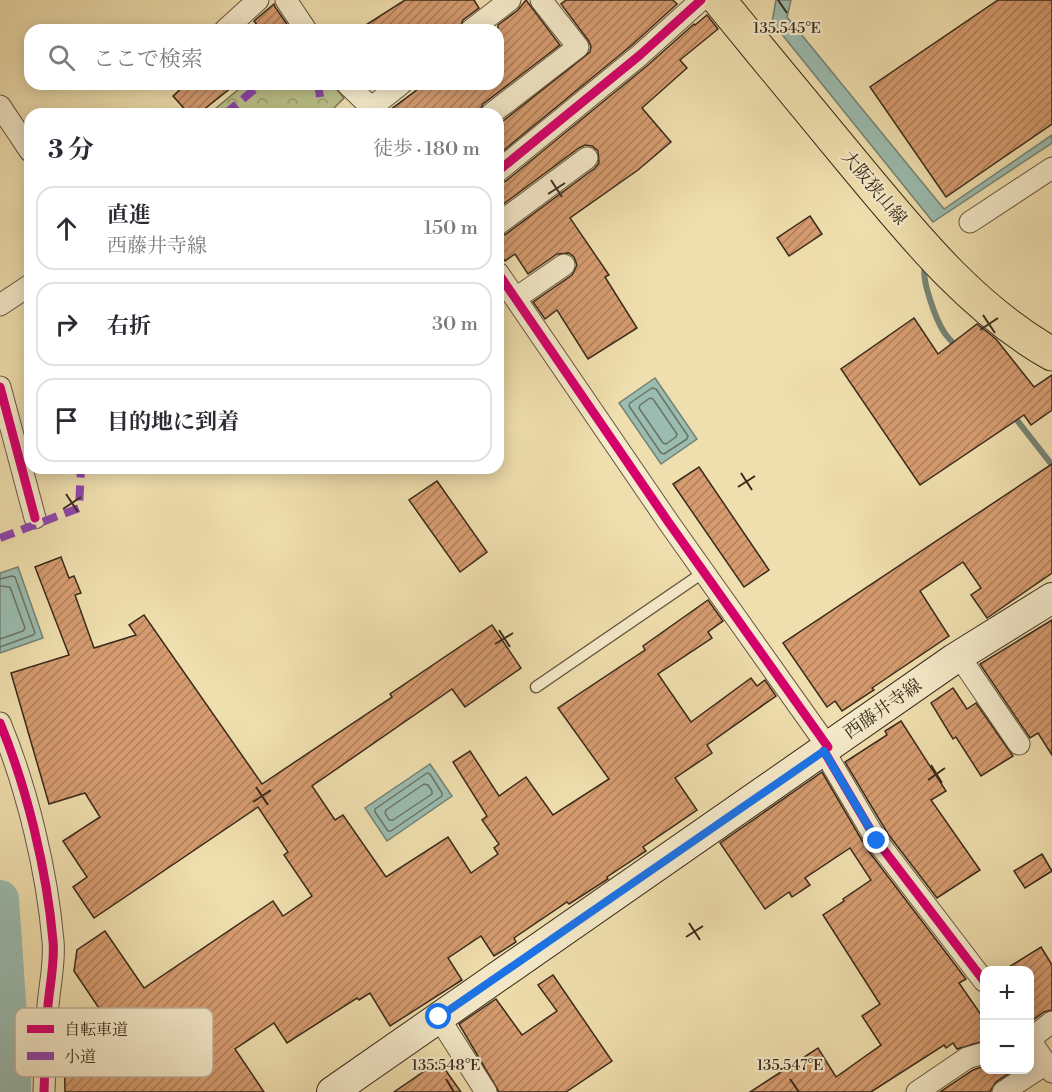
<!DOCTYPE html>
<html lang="ja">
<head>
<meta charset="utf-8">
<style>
	body { margin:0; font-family:"Libre Bodoni","Noto Serif JP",serif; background:#f7f7f7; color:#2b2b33 }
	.controls { position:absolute; right:18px; bottom:18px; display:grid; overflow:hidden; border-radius:12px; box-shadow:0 3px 15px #0003 }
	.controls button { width:54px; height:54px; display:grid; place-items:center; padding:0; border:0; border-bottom:2px solid #e1e1e2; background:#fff; color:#2b2b33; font:30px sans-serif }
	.stop { position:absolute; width:18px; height:18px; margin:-14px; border:4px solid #1a73e8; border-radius:50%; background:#fff }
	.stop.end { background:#1a73e8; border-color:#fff; box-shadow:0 2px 6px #0008 }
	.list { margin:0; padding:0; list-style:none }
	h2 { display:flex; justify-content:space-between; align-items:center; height:78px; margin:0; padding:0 24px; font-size:26px }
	h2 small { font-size:20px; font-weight:400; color:#7c7c81 }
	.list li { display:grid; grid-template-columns:39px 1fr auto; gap:18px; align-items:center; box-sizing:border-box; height:84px; margin:0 12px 12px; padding:0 12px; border:2px solid #e1e1e2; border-radius:18px }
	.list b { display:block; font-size:22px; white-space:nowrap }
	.list p { margin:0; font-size:20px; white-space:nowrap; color:#7c7c81 }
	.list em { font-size:20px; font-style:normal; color:#7c7c81 }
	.icon { flex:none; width:33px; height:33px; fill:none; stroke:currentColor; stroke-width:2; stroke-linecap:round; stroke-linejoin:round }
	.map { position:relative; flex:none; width:1052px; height:1092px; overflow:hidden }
	.search { position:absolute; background:#fff; box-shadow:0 3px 15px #0003; left:24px; top:24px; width:480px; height:66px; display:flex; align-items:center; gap:15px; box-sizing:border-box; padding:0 21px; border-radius:18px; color:#7c7c81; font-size:22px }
	.panel { position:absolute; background:#fff; box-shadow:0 3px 15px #0003; left:24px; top:108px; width:480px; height:366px; border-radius:18px }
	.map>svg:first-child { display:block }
	.forest { fill:url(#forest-crowns); stroke:#7b7652; stroke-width:1.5 }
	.water { fill:#9bbcb0; stroke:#748274; stroke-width:1.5 }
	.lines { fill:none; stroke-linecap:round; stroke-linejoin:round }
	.shore { stroke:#6a7366; stroke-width:1.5 }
	.stream { stroke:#748274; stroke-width:6 }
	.river { stroke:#9bbcb0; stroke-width:38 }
	.building { fill:url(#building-hatch); stroke:#392a1b; stroke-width:1.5 }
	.lane-casing { stroke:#675740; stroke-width:13 }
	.street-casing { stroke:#675740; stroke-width:23 }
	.secondary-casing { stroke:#392a1b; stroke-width:32 }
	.primary-casing { stroke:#392a1b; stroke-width:35 }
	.lane { stroke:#f5eaca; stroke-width:10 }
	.street { stroke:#f5eaca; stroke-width:21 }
	.secondary { stroke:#f5eaca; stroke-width:30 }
	.primary { stroke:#f0dfae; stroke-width:33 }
	.quiet { stroke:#8e44ad; stroke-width:8; stroke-dasharray:15 8; stroke-linecap:butt }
	.cycleway-casing { stroke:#f5eaca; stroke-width:13 }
	.cycleway { stroke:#d6006c; stroke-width:9 }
	.route { stroke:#1a73e8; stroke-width:8 }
	.ticks { fill:none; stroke:#392a1b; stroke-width:2 }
	.labels { text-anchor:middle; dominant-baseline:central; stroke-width:4.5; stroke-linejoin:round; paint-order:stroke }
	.street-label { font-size:18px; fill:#392a1b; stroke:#f5eaca }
	.key { fill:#f5eaca; stroke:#bdb096; stroke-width:1.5 }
	.key-label { font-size:16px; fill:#392a1b }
	.ticks-label { font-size:15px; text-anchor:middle; fill:#392a1b; stroke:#f5eaca; stroke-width:4.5; stroke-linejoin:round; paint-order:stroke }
</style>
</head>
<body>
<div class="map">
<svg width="1052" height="1092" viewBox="0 0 1052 1092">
	<defs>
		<pattern id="forest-crowns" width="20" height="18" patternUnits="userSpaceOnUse" patternTransform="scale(1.5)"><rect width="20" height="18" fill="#bdc188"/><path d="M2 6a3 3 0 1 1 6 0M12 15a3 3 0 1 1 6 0" fill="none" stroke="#9b9d6e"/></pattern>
		<pattern id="building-hatch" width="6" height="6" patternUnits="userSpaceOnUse" patternTransform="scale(1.5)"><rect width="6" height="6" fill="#d69c70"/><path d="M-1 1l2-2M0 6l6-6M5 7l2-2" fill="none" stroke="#af7f5b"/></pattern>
	</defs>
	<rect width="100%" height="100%" fill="#f0dfae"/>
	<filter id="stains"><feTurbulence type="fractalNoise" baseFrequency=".00333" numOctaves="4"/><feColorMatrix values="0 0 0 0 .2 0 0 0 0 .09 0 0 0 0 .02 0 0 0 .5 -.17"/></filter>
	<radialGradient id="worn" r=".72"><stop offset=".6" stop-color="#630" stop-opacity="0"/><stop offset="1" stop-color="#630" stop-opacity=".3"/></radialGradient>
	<path class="forest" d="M245,84H332L344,98L328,114H209Z"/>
	<g class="water">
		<path d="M776,0H791L787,17L944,209L1052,135V143L933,222L772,22Z"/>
		<path d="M655,378L697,439L661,464L619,403Z"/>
		<path d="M18,567L43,638L0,653V573Z"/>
		<path d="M430,764L452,796L387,841L365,808Z"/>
	</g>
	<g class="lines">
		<g class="shore">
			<path d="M652,388L656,389L688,436L687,439L664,454L661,453L629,406L630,403Z"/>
			<path d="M650,398L653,399L677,434L676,437L666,444L663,443L639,408L640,405Z"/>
			<path d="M0,579L12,576L15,577L35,633L33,635L0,647"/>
			<path d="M0,586L10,587L25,628L23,631L0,639"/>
			<path d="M427,773L430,774L442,793V796L391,831H388L375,812V809Z"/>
			<path d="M424,784L428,785L432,791V794L393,820H389L385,813L386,810Z"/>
		</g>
		<g class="stream">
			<path d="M925,267C921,279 936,320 944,332C947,337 952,342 957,347"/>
			<path d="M1013,415L1052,465"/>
		</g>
		<path class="river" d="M0,899L12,1075V1092"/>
	</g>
	<g class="building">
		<path d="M405,0H474L479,8L463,20L459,30H358Z"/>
		<path d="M526,0L560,45L483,104L478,114H390V110L425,84H498V25L518,10Z"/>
		<path d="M566,0H673L677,4L632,45L498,155V125L590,52L591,46L588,40L561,4Z"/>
		<path d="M998,0H1052V124L946,197L870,87Z"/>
		<path d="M274,4L275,7L291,30H261L254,21Z"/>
		<path d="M707,15L718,29L680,60L687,68L642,108L671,142L638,170L570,218L609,275L605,277L637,328L588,359L557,310L545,319L533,302L572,275L577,265L574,257L569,253L557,254L528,274L515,254L505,261L498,251V237L506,234L595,168L599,163L598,151L592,146L585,145L579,148L498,208V183L506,181L648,65L694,24L695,25Z"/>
		<path d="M186,84H236L198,114H189L173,96Z"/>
		<path d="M810,216L822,234L789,256L777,238Z"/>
		<path d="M914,318L938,354L977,324L996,339L1034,387L1052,375V410L1031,425L1024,415L920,485L841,369Z"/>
		<path d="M1052,464V573L987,618L971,595L981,588L963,562L920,591L949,636L872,688L874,690L842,711L835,701L827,707L783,643Z"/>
		<path d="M699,467L769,570L744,587L673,484Z"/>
		<path d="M437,481L487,552L460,572L409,500Z"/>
		<path d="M61,557L69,578L74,576L81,593L75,595L94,648L136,635L129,625L144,615L262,784L392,697L390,694L492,625L521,668L465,707L452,689L312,786L335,820L343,815L386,877L448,837L471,873L498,854L494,848L499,844L482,820L487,816L453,762L470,751L499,796L526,777L553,815L609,779L558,708L645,650L643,646L708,600L723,621L708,632L712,638L658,674L691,722L751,678L757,686L765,680L776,696L707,745L712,753L675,778L697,810L643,847L646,851L607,877L608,879L569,904L567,902L514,938L516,942L494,956L481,936L448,958L462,980L390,1026L370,993L359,1000L357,998L287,1043L274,1023L235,1049L264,1092H65L64,1040H89L87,1030L105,1017L74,971L77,950L105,931L144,988L273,901L283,916L312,896L284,855L288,852L258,807L94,918L73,887L87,877L63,841L100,817L85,793L49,804L11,673L69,655L35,567Z"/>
		<path d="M1052,620V755L1038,733L1030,738L980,664Z"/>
		<path d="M953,688L967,709L976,703L1013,756L981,776L956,737L953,739L931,703Z"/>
		<path d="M901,721L946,791L931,800L980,870L937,898L888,834L845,762L887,735L885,731Z"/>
		<path d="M822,772L867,849L966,979L959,983L984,1019V1041L957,1049L953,1043L946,1048L944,1045L871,1092H750L818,1048L836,1077L881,1045L862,1016L880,1004L823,915L844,901L843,899L871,880L850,848L805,878L810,885L792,897L789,892L765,909L720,843Z"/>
		<path d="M1042,854L1052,871L1025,888L1014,871Z"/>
		<path d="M1041,947L1052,965V1010L1044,1012L1029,1023V970H1004Z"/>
		<path d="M553,975L612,1061L566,1092H499L459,1024L496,999L522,1035L557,1011L538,985Z"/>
		<path d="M439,1061L461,1092H394Z"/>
		<path d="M984,1066V1070H1014L996,1082L990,1092H940L973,1070Z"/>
	</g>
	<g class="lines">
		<g class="lane-casing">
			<path id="lane" d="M536,687L704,572"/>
		</g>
		<g class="street-casing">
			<g id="street">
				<path d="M286,0L306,30"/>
				<path d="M225,30L258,0"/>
				<path d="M471,30L510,0"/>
				<path d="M347,84L378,114"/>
				<path d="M0,106L30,151"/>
				<path d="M372,107L401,84"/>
				<path d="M491,114L578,47L541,0"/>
				<path d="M498,171L640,55L701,0"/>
				<path d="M970,222L1052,168"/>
				<path d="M498,224L587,158"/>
				<path d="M498,273L669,523L828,747"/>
				<path d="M516,298L564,265"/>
				<path d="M0,305L30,285"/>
				<path d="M0,387L35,518"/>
				<path d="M959,656L1019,744"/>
				<path d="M0,723C27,788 47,871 53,941C55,961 50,984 48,1005C46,1034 45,1063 44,1092"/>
				<path d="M824,751L877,841L984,981"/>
				<path d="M439,1018L486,1092"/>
				<path d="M1030,1039L1052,1022"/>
				<path d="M1030,1040L1052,1072"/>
				<path d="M917,1092L967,1058L984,1053"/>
				<path d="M1003,1092L1046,1064"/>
			</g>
		</g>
		<g class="secondary-casing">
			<path id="secondary" d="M332,1092L954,659L1052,598"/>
		</g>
		<g class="primary-casing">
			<path id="primary" d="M719,0C762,53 806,106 849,158C909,230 969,307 1052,354"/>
		</g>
		<use href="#lane" class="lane"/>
		<use href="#street" class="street"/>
		<use href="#secondary" class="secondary"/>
		<use href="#primary" class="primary"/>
		<g class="quiet">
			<path d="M318,84L320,97"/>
			<path d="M225,114L261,84"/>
			<path d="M0,538L79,508L81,468"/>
		</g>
		<g class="cycleway-casing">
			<g id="cycleway">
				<path d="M498,171L640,55L701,0"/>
				<path d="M498,273L669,523L828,747"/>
				<path d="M0,387L35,518"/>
				<path d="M0,723C27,788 47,871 53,941C55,961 50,984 48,1005C46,1034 45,1063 44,1092"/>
				<path d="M824,751L877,841L984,981"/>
			</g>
		</g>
		<use href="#cycleway" class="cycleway"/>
	</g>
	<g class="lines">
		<path class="route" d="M439,1017L824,751L877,841"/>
	</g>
	<path class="ticks" d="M778,0L787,13M551,180L562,197M548,194L565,183M983,315L995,333M980,330L998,318M741,473L752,490M738,487L755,476M66,494L78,512M63,509L81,497M499,630L510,647M495,644L513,633M931,765L942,783M928,780L945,768M256,787L268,805M253,802L271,790M689,923L700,940M686,937L703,926M446,1079L454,1092M790,1079L799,1092"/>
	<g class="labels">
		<g class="street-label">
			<text transform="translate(874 188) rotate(50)">大阪狭山線</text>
			<text transform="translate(883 709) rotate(-35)">西藤井寺線</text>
		</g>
	</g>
	<rect x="15" y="1008" width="198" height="69" rx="9" class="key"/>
	<rect x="27" y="1025" width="27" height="8" fill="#d6006c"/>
	<rect x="27" y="1052" width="27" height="8" fill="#8e44ad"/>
	<g class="key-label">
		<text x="64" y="1035">自転車道</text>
		<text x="64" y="1062">小道</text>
	</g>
	<g class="ticks-label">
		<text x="787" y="33">135.545°E</text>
		<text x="446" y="1070">135.548°E</text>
		<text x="790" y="1070">135.547°E</text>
	</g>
	<rect width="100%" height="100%" filter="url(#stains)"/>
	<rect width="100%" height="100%" fill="url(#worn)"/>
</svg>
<div class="controls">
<button>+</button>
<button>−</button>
</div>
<div class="stop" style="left:439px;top:1017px"></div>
<div class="stop end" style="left:877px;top:841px"></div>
<div class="search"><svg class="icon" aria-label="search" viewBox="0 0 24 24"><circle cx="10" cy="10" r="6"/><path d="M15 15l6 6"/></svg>ここで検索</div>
<section class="panel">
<h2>3 分<small>徒歩 · 180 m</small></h2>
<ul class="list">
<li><svg class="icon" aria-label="ahead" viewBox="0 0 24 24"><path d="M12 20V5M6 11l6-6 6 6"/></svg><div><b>直進</b><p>西藤井寺線</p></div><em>150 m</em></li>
<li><svg class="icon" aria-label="right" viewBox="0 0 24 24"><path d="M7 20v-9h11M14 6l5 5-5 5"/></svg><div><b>右折</b></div><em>30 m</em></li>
<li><svg class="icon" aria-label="arrive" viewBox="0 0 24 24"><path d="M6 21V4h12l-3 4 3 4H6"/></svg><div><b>目的地に到着</b></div></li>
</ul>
</section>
</div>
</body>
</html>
